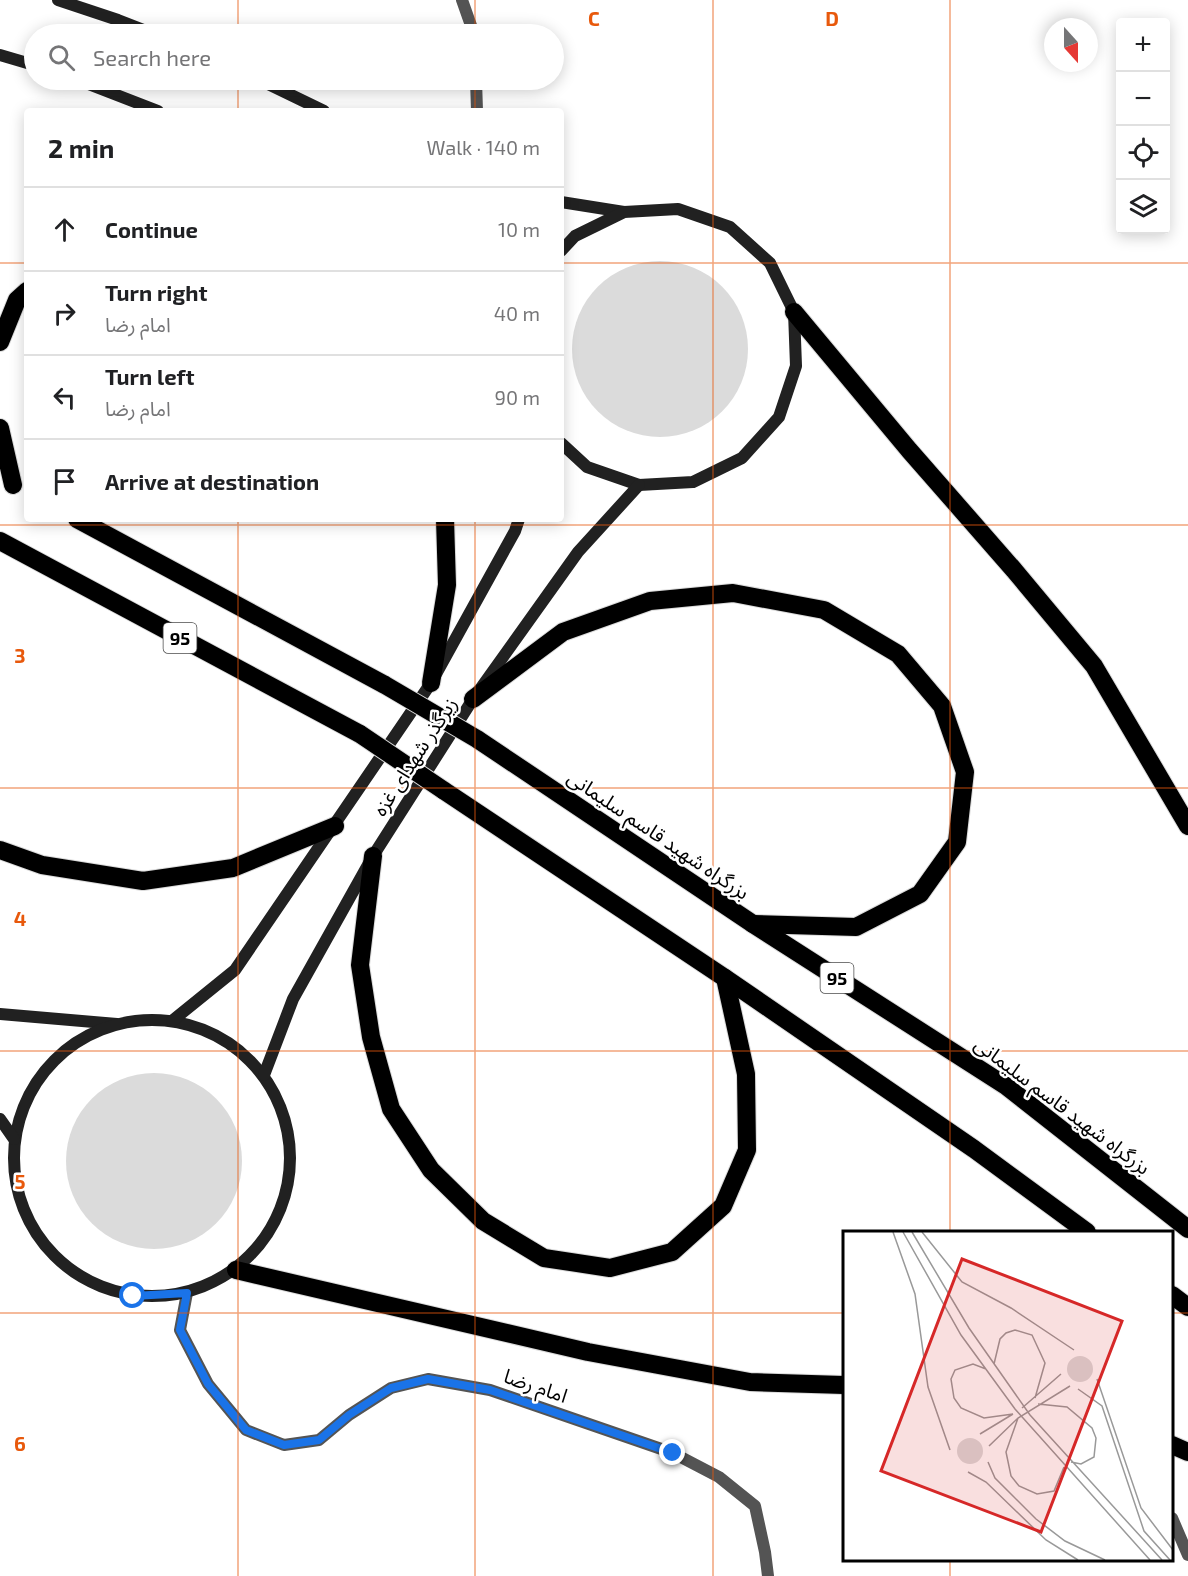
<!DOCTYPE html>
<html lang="en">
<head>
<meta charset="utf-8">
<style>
	body { margin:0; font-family:"Exo 2","Noto Sans Arabic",sans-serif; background:#f6f6f6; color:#202124 }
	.controls { position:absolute; right:18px; top:18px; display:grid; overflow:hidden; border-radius:6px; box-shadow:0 3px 15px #0003 }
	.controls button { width:54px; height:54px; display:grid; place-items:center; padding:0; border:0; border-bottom:2px solid #e0e0e0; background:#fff; color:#202124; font:30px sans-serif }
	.compass { position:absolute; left:1044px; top:18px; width:54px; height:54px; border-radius:50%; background:#fff; box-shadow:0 3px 15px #0003; rotate:159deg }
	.stop { position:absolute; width:18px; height:18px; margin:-14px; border:4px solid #1a73e8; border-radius:50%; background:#fff }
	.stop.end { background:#1a73e8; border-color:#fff; box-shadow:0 2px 6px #0008 }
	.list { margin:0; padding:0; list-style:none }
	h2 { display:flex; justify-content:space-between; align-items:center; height:78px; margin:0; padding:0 24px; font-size:26px }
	h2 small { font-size:20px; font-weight:400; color:#757577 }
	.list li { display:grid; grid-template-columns:39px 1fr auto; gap:18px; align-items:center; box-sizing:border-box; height:84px; padding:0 24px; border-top:2px solid #e0e0e0 }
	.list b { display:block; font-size:22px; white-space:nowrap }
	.list p { margin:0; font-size:20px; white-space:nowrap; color:#757577 }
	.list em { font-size:20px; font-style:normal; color:#757577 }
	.icon { flex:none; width:33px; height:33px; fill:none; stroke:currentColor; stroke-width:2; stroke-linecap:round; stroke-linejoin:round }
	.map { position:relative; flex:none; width:1188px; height:1576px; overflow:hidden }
	.search { position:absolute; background:#fff; box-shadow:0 3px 15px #0003; left:24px; top:24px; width:540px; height:66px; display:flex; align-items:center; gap:15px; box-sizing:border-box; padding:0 21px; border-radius:33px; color:#757577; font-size:22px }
	.panel { position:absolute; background:#fff; box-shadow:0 3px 15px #0003; left:24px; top:108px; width:540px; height:414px; border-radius:6px }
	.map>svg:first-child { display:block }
	.green { fill:#dbdbdb }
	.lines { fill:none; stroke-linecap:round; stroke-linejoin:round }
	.highway-casing { stroke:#dbdbdb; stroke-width:20 }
	.lane { stroke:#545454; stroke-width:12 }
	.street { stroke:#545454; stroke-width:12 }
	.secondary { stroke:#212121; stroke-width:12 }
	.highway { stroke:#000; stroke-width:18 }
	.highway-bridge-casing { stroke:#dbdbdb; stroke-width:20; stroke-linecap:butt }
	.highway-bridge { stroke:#000; stroke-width:18 }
	.route { stroke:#1a73e8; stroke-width:8 }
	.grid { fill:none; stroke:#e8590c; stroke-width:1.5; stroke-opacity:0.55 }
	.labels { text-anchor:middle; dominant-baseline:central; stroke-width:5; stroke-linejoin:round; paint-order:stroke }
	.shield { fill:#fff; stroke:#4c4c4c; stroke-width:1.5 }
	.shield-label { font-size:18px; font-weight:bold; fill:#000 }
	.street-label { font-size:20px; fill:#000; stroke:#fff }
	.inset-road { fill:none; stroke:#999; stroke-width:1.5 }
	.view { fill:#d62828; fill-opacity:0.15; stroke:#d62828; stroke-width:3 }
	.inset-edge { fill:none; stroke:#000; stroke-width:3 }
	.grid-label { font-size:20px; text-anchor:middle; font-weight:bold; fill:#e8590c; stroke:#fff; stroke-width:5; stroke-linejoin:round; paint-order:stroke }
</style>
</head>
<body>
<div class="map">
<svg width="1188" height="1576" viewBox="0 0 1188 1576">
	<rect width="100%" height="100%" fill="#fff"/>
	<g class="green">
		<circle cx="660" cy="349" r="88"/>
		<circle cx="154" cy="1161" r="88"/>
	</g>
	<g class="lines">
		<g class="highway-casing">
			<g id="highway">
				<path d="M794,312L909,450L1014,570L1094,666L1188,826"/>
				<path d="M0,342L17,300L27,291"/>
				<path d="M0,428L13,485"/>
				<path d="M77,519L385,685"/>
				<path d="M0,541L360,734"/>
				<path d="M431,683L447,585L445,519"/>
				<path d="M473,699L563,632L650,601L733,593L824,610L898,654L942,706L965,772L957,842L920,894L856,927L753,924"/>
				<path d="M477,739L753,924L1006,1086L1188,1229"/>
				<path d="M443,790L725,978L974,1149L1087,1232"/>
				<path d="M0,850L42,865L143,881L233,868L335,826"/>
				<path d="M373,856L360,965L371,1037L391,1109L431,1170L483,1221L544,1258L610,1268L672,1252L723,1206L747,1150L746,1074L725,978"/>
				<path d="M236,1270L588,1352L750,1382L844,1385"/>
				<path d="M1172,1295L1188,1307"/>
				<path d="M1172,1445L1188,1452"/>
			</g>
		</g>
		<g class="lane">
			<path d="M462,0L474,34"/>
			<path d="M476,80L477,111"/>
		</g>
		<g class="street">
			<path d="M187,1293L180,1330L208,1384L246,1430L284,1445L319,1440L349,1415L391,1388L428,1379L490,1390L673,1453L719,1477L755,1506L765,1552L768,1576"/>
			<path d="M1172,1518L1188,1555"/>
		</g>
		<g class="secondary">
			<path d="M58,0L118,20L154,34"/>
			<path d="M0,55L34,65"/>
			<path d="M78,80L158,111"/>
			<path d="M260,80L324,111"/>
			<path d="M561,202L624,212"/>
			<path d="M561,251L575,236L624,212L678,209L730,227L770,263L794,312L796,366L779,417L742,458L693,482L639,485L587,467L561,443"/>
			<path d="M0,1014L117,1024"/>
			<circle cx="152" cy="1158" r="138"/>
			<path d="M172,1021L235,970L431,683L515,531L519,519"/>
			<path d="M264,1075L293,999L373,856L473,699L578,552L639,485"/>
			<path d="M0,1119L14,1139"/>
		</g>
		<use href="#highway" class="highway"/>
		<g class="highway-bridge-casing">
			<g id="highway-bridge">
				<path d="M385,685L477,739"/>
				<path d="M360,734L443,790"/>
			</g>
		</g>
		<use href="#highway-bridge" class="highway-bridge"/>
	</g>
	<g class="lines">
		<path class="route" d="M133,1296L187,1293L180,1330L208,1384L246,1430L284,1445L319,1440L349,1415L391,1388L428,1379L490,1390L673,1453"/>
	</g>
	<path class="grid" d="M238,0V34M475,0V34M713,0V1576M950,0V1232M238,80V111M475,80V111M0,263H27M561,263H1188M238,519V1576M475,519V1576M0,525H1188M0,788H1188M0,1051H1188M0,1313H844M1172,1313H1188M950,1560V1576"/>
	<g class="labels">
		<g class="shield">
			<rect x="163.5" y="623" width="33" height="30" rx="4.5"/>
			<rect x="820.5" y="963" width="33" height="30" rx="4.5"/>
		</g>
		<g class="shield-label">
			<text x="180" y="638">95</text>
			<text x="837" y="978">95</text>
		</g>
		<g class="street-label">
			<text transform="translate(414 756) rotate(-57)">زیرگذر شهدای غزه</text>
			<text transform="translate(659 834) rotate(34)">بزرگراه شهید قاسم سلیمانی</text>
			<text transform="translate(1063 1105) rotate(37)">بزرگراه شهید قاسم سلیمانی</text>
			<text transform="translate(536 1385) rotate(19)">امام رضا</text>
		</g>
	</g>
	<g transform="translate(843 1231)">
		<rect width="330" height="330" fill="#fff"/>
		<path d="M224 138a13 13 0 1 1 26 0a13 13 0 1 1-26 0ZM114 220a13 13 0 1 1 26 0a13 13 0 1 1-26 0Z" fill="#dbdbdb"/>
		<path class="inset-road" d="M50,1L72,63L85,156L107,219M60,1L118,104L172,178L307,329M69,1L126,97L187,184L319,329M79,1L119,51L168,77L231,119M151,133L157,108L163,102L172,99L189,104L202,132L192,167M143,138L130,133L112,139L108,148L111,167L118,177L141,187L170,183M254,148L298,277L330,319M235,158L259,175L301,300L327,329M195,173L224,176L249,197L253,207L251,226L238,233L228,231M179,177L218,143M175,187L163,221L168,245L176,255L194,263L211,260L221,236M137,203L170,183M146,215L175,187L227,155M145,231L152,247L193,288L222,310L262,329M125,241L143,251L203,309L235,329"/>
		<path class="view" d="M119,28L279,90L198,301L38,240Z"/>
		<rect width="330" height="330" class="inset-edge"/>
	</g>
	<g class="grid-label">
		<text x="594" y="26">C</text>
		<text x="832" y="26">D</text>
		<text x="20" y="663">3</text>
		<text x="20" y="926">4</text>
		<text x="20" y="1189">5</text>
		<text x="20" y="1451">6</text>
	</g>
</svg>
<div class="controls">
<button>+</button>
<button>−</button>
<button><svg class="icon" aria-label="locate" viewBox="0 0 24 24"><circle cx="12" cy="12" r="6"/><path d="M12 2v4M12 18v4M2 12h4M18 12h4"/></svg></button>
<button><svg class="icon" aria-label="layers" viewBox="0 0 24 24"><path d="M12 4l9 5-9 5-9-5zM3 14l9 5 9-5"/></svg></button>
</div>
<svg class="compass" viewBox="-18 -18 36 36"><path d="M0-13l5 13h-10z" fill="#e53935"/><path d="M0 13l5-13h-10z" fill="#757577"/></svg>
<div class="stop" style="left:133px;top:1296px"></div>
<div class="stop end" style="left:673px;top:1453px"></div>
<div class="search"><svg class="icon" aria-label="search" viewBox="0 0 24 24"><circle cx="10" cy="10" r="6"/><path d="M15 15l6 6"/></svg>Search here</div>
<section class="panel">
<h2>2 min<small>Walk · 140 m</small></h2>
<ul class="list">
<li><svg class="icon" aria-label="ahead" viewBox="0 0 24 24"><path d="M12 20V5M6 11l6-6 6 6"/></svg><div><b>Continue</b></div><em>10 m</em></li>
<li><svg class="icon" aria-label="right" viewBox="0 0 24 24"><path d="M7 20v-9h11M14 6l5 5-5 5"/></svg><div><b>Turn right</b><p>امام رضا</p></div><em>40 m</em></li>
<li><svg class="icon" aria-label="left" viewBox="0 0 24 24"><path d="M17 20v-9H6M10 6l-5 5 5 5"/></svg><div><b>Turn left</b><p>امام رضا</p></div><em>90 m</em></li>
<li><svg class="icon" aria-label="arrive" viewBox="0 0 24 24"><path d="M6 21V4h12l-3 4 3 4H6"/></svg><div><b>Arrive at destination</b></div></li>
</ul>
</section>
</div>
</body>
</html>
